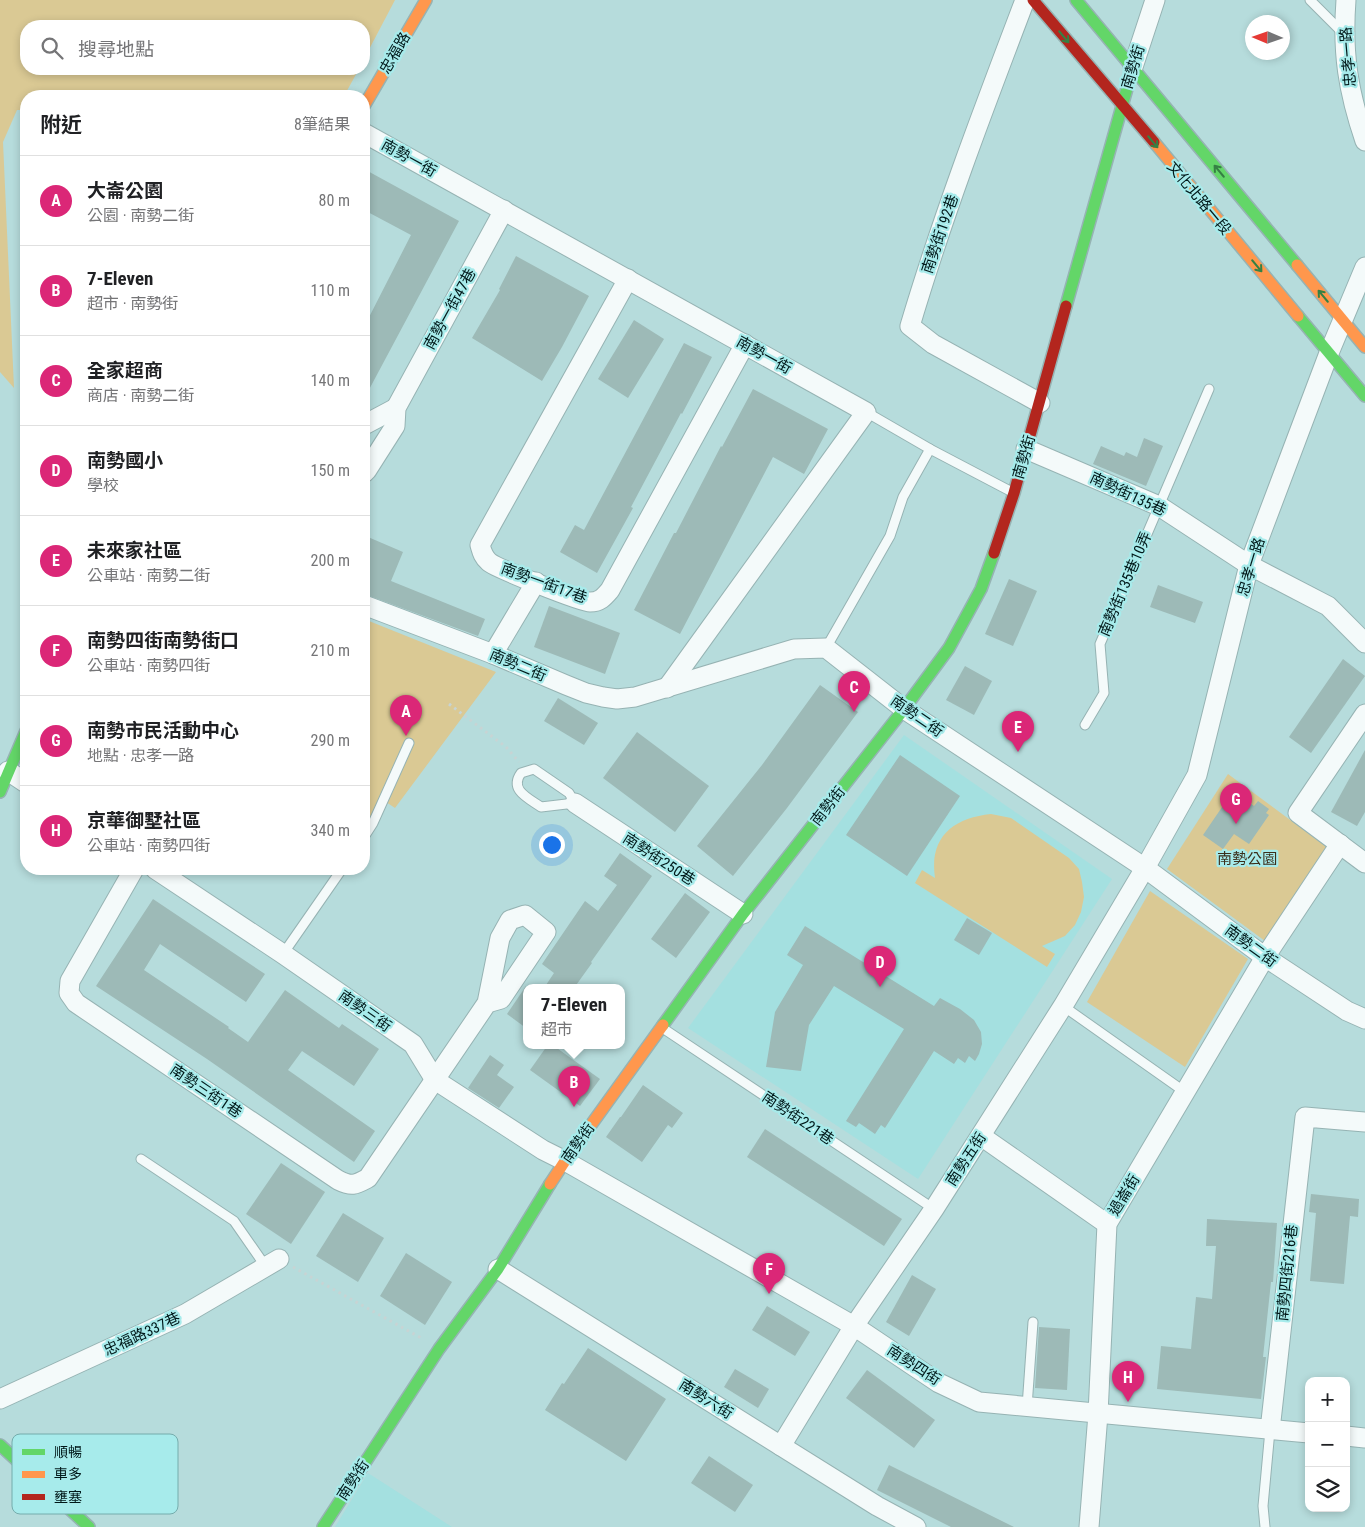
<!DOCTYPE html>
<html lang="zh-TW">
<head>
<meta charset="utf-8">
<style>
	body { margin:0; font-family:"Roboto Condensed","Noto Sans TC",sans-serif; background:#f6f6f6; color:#202124 }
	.controls { position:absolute; right:15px; bottom:15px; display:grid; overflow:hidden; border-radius:10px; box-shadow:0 2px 8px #0003 }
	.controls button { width:45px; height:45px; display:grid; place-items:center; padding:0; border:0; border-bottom:1px solid #e0e0e0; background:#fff; color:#202124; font:25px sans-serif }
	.compass { position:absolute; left:1245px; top:15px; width:45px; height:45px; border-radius:50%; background:#fff; box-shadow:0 2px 8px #0003; rotate:272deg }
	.you { position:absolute; left:551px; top:844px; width:18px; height:18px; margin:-12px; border:4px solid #fff; border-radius:50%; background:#1a73e8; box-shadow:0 0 0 8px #1a73e833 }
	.badge { display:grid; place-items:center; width:32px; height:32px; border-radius:50%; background:#db2777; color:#fff; font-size:16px; font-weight:700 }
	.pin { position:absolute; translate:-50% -41px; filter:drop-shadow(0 1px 2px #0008) }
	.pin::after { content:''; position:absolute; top:26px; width:18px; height:15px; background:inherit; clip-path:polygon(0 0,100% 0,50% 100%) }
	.popup { position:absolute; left:523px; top:984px; width:102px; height:65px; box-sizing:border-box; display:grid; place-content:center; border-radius:10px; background:#fff; filter:drop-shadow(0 1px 4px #0005); font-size:16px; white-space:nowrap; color:#757577 }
	.popup b { font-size:19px; color:#202124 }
	.popup::after { content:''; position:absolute; left:50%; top:100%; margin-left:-10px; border:10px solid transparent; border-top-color:#fff }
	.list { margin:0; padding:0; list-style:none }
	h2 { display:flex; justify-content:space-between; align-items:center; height:65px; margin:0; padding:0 20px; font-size:21px }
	h2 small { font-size:16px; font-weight:400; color:#757577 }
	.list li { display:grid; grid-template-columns:32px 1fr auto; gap:15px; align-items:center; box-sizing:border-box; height:90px; padding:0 20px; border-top:1px solid #e0e0e0 }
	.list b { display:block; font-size:19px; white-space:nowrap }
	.list p { margin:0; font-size:16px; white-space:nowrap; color:#757577 }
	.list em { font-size:16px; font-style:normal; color:#757577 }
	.icon { flex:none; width:28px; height:28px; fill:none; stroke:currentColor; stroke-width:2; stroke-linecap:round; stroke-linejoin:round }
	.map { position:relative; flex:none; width:1365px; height:1527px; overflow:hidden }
	.search { position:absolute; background:#fff; box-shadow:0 2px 8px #0003; left:20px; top:20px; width:350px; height:55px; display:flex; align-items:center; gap:12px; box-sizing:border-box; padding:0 18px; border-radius:20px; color:#757577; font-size:19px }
	.panel { position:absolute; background:#fff; box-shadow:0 2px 8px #0003; left:20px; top:90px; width:350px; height:785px; border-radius:20px }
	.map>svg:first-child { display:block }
	.built { fill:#a4e0e0 }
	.green { fill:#dac994 }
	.building { fill:#9dbab7 }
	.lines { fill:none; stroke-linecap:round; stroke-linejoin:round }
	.lane-casing { stroke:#96b3b3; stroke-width:11 }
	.street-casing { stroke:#96b3b3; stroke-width:21 }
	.fast-casing { stroke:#96b3b3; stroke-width:14 }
	.slow-casing { stroke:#96b3b3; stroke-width:14 }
	.jam-casing { stroke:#96b3b3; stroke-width:14 }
	.path { stroke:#c7d4d4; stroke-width:3; stroke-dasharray:2.5 4; stroke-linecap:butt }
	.lane { stroke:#f4fafa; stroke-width:9 }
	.street { stroke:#f4fafa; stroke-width:19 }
	.fast { stroke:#63d668; stroke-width:11 }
	.slow { stroke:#ff974d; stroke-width:11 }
	.jam { stroke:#b3261e; stroke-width:11 }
	.oneway { stroke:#368044 }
	.labels { text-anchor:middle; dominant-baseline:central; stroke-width:4.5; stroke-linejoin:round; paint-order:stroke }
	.street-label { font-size:15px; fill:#001819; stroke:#a7ebeb }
	.park-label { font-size:15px; fill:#3c2f1c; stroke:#a7ebeb }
	.key { fill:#a7ebeb; stroke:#75acac; stroke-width:1 }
	.key-label { font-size:14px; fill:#001819 }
</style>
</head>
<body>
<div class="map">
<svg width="1365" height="1527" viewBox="0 0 1365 1527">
	<rect width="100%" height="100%" fill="#b6dcdc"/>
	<g class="built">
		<path d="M904,735L1112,879L918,1179L688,1028Z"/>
		<path d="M368,1473L452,1527H335Z"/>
	</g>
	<g class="green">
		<path d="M0,0H395L364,59V26H26V69H359L344,96H26V110H17L3,142L14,388L0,372Z"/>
		<path d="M364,619L496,672L395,808L383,800L369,818L364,814Z"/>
		<path d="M1228,774L1328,848L1265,941L1167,869Z"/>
		<path d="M991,814L1011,818L1069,858L1079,869L1082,882L1084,897L1081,912L1075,925L1065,936L1042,946L1055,954L1047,967L915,883L922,870L935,878C929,837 953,818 991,814Z"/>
		<path d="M1150,891L1248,959L1185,1067L1087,1002Z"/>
	</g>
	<g class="building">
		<path d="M364,169L459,221L364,399V327L411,235L364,210Z"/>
		<path d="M516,256L589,296L562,347L542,381L472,338L500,290L499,289Z"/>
		<path d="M634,320L664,339L628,398L598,379Z"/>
		<path d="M684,343L712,357L682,414L681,413L631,507L633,508L597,573L560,552L575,525L584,530Z"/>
		<path d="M753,389L828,429L804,474L773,457L680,634L634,610L674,533H676L721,446L722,447Z"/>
		<path d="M1144,438L1163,446L1146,486L1093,464L1101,446L1124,456L1126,452L1137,457Z"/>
		<path d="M368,537L403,552L391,581L485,619L478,636L364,594V546Z"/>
		<path d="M1009,579L1037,591L1013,646L985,634Z"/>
		<path d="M1158,585L1203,602L1195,623L1150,607Z"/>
		<path d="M549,606L620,633L605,674L534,647Z"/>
		<path d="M1343,659L1365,676L1311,753L1289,737Z"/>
		<path d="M965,666L992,681L974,715L946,700Z"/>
		<path d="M820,685L858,712L787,808L733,876L697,846L762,765Z"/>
		<path d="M558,698L598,723L584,745L544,721Z"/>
		<path d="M637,732L709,786L675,832L603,778Z"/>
		<path d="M1365,750V812L1357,826L1331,812Z"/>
		<path d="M900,755L960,796L907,876L846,835Z"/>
		<path d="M1233,791L1254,806L1258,801L1269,809L1266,813L1269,815L1249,844L1234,834L1223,849L1203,835Z"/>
		<path d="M620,853L652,876L591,962L592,963L574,988H544L554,973L542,964L585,901L598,911L617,885L604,876Z"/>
		<path d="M685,893L710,912L676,958L651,939Z"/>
		<path d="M153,899L265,974L246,1002L160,944L144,970L229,1027L228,1028L248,1042L285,990L339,1028L342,1024L379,1049L354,1086L302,1051L288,1070L375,1131L354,1162L207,1059L96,986Z"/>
		<path d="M967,918L992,933L979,955L954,940Z"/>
		<path d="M805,926L934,1006L940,998L960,1009L974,1020L981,1032L982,1044L979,1054L975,1061L969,1056L965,1063L958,1058L954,1064L934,1051L885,1128L881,1125L875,1134L859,1123L856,1127L846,1121L904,1029L834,986L809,1025L801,1071L766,1067L775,1012L803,965L787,955Z"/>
		<path d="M526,986V1028L507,1014Z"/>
		<path d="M547,1046H554L600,1079L580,1106L530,1070Z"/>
		<path d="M490,1055L504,1065L497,1075L514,1087L499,1108L468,1088Z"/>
		<path d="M643,1085L683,1113L672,1128L668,1125L642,1162L606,1137L620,1117H621Z"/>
		<path d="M765,1129L902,1219L884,1246L747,1157Z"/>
		<path d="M281,1163L325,1192L291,1244L246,1214Z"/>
		<path d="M1311,1194L1359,1199L1358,1217L1350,1216L1344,1284L1310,1281L1316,1213L1309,1212Z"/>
		<path d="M343,1213L384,1238L358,1282L316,1256Z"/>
		<path d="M1207,1219L1277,1223L1273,1282H1271L1263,1357H1266L1261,1399L1157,1389L1161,1346L1191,1349L1196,1297L1212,1299L1216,1246H1206Z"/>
		<path d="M406,1253L452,1282L425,1325L380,1296Z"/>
		<path d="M912,1275L936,1289L909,1336L886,1322Z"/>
		<path d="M767,1306L810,1332L795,1356L752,1330Z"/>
		<path d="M1039,1327L1070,1329L1067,1390L1035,1388Z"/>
		<path d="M588,1348L666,1399L626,1461L545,1410L562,1383L564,1384Z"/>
		<path d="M735,1369L769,1389L758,1408L724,1387Z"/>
		<path d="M867,1370L935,1420L914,1448L846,1398Z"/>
		<path d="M709,1456L753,1485L735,1512L691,1483Z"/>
		<path d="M889,1465L1014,1527H951L877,1490Z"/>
	</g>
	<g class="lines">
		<g class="lane-casing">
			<g id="lane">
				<path d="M1310,0L1343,33"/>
				<path d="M866,412L930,449L1012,492"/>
				<path d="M826,648L890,536L903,497L930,449"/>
				<path d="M1085,725L1104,693L1100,644L1209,389"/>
				<path d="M534,769L569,793L575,803L541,807C528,798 509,790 521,773Z"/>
				<path d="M364,837L373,823L409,743"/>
				<path d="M283,954L342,869"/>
				<path d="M1063,1006L1185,1092"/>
				<path d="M664,1029L934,1209"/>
				<path d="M141,1159L234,1221L266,1267"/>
				<path d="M1027,1407L1033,1322"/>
				<path d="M1265,1527L1263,1506L1270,1430"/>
			</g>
		</g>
		<g class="street-casing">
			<g id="street">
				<path d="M1025,0C984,108 943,215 910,326L933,344L1040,403"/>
				<path d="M1346,0C1342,53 1348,91 1365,141"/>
				<path d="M1133,67L1155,0"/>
				<path d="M364,133L866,412L667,688"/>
				<path d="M628,279L480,545C482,552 483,557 489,562C496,568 581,602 590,602C600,602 604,597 610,590L745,344"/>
				<path d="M364,425L396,408"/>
				<path d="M1026,449L1159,506L1249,565L1328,606L1365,643"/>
				<path d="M364,473L367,470L395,426L396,408L504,210"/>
				<path d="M364,605L493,654L566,685L586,693L603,697L617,699L635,697L794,649L826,648L904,709L1145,868L1265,957L1347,1011L1365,1019"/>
				<path d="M493,654L536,582"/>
				<path d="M1365,714L1298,813L1365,863"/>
				<path d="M8,771L26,783"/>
				<path d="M575,803L743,914"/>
				<path d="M134,869L70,981L69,993L76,1003L338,1180C352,1187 355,1185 368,1178L487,1003L501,999L546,932L525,915L510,920L500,938L487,1003"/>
				<path d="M155,869L283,954L413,1044L435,1080L543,1150L565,1161L854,1326L939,1383L979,1402L1309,1433"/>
				<path d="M981,1136L1107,1224"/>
				<path d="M498,1269L877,1506L916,1527"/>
				<path d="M0,1399L185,1314L279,1259"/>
				<path d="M1270,1430L1305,1117L1365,1122"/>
				<path d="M1346,1436L1365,1438"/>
				<path d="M781,1446L854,1326L934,1209L1063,1006L1145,868L1197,775L1249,565L1329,353L1365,267"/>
				<path d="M1089,1527L1098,1414L1107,1224L1265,957L1340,844"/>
			</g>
		</g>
		<g class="fast-casing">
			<g id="fast">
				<path d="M1076,0L1297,265"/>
				<path d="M1066,306L1133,67"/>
				<path d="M1298,316L1365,396"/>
				<path d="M0,792L26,731"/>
				<path d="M663,1025L743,914L904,709L949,648L981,589L994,553"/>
				<path d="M0,1445L89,1527"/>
				<path d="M323,1527L439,1349L498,1269L550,1184"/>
			</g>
		</g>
		<g class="slow-casing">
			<g id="slow">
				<path d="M364,106L426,0"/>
				<path d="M1154,142L1298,316"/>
				<path d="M1297,265L1365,347"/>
				<path d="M550,1184L565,1161L663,1025"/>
			</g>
		</g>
		<g class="jam-casing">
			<g id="jam">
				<path d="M1033,0L1154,142"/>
				<path d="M994,553L1014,493L1066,306"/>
			</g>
		</g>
		<g class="path">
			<path d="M449,704L506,747L519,762"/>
			<path d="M293,1267L423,1339"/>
		</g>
		<use href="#lane" class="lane"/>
		<use href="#street" class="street"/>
		<use href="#fast" class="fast"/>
		<use href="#slow" class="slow"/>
		<use href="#jam" class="jam"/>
	</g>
	<defs><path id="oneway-shaft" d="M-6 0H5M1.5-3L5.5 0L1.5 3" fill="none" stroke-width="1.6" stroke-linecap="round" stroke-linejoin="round" transform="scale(1.25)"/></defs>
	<g class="oneway">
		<use href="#oneway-shaft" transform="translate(1064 37) rotate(50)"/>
		<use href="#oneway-shaft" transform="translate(1153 142) rotate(50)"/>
		<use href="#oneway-shaft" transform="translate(1219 171) rotate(-130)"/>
		<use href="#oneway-shaft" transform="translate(1257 266) rotate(50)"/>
		<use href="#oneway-shaft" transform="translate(1323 296) rotate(-130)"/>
	</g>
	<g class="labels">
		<g class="street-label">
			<text transform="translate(395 53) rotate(-60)">忠福路</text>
			<text transform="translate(1348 57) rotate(-95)">忠孝一路</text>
			<text transform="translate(1133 67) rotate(-73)">南勢街</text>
			<text transform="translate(409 158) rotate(29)">南勢一街</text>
			<text transform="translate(1199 198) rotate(50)">文化北路一段</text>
			<text transform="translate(940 234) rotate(-71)">南勢街192巷</text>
			<text transform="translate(450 309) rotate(-61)">南勢一街47巷</text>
			<text transform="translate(764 355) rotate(29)">南勢一街</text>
			<text transform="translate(1024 457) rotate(-74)">南勢街</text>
			<text transform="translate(1128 494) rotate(25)">南勢街135巷</text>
			<text transform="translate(1251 567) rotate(-73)">忠孝一路</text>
			<text transform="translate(544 583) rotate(20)">南勢一街17巷</text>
			<text transform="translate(1125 584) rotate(-67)">南勢街135巷10弄</text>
			<text transform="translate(518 665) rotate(23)">南勢二街</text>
			<text transform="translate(917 716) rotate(35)">南勢二街</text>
			<text transform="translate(828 806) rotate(-52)">南勢街</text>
			<text transform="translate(659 859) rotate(33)">南勢街250巷</text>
			<text transform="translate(1251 946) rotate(36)">南勢二街</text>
			<text transform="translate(365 1011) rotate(35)">南勢三街</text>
			<text transform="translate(206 1091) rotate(34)">南勢三街1巷</text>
			<text transform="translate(798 1118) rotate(34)">南勢街221巷</text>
			<text transform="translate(578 1143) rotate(-55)">南勢街</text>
			<text transform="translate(966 1159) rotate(-57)">南勢五街</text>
			<text transform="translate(1124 1195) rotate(-59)">過崙街</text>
			<text transform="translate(1287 1273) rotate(-84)">南勢四街216巷</text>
			<text transform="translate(142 1334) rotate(-25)">忠福路337巷</text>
			<text transform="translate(914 1365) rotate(33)">南勢四街</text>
			<text transform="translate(706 1399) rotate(32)">南勢六街</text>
			<text transform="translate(353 1480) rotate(-57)">南勢街</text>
		</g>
		<g class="park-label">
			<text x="1247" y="859">南勢公園</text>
		</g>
	</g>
	<rect x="12" y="1434" width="166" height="80" rx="8" class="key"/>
	<rect x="22" y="1449" width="23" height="6" fill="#63d668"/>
	<rect x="22" y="1471" width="23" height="7" fill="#ff974d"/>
	<rect x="22" y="1494" width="23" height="6" fill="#b3261e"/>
	<g class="key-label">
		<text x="54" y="1457">順暢</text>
		<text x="54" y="1479">車多</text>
		<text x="54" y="1502">壅塞</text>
	</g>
</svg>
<div class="controls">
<button>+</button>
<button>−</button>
<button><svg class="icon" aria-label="layers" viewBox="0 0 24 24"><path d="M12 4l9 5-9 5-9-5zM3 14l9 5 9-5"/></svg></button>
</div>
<svg class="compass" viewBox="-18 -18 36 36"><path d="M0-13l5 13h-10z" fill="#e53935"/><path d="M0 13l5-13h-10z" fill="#757577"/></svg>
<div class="you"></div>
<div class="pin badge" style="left:406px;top:736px">A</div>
<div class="pin badge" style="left:574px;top:1107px">B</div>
<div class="popup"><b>7-Eleven</b>超市</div>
<div class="pin badge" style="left:854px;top:712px">C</div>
<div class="pin badge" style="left:880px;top:987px">D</div>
<div class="pin badge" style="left:1018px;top:752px">E</div>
<div class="pin badge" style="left:769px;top:1294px">F</div>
<div class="pin badge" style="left:1236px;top:824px">G</div>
<div class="pin badge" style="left:1128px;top:1402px">H</div>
<div class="search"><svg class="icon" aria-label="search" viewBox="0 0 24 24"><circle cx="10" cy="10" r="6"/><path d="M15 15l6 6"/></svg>搜尋地點</div>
<section class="panel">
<h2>附近<small>8筆結果</small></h2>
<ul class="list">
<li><span class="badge">A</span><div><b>大崙公園</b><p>公園 · 南勢二街</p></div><em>80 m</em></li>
<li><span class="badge">B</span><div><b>7-Eleven</b><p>超市 · 南勢街</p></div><em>110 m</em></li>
<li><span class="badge">C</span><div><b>全家超商</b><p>商店 · 南勢二街</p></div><em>140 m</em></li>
<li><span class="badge">D</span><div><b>南勢國小</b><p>學校</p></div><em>150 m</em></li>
<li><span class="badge">E</span><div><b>未來家社區</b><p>公車站 · 南勢二街</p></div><em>200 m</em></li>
<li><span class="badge">F</span><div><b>南勢四街南勢街口</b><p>公車站 · 南勢四街</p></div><em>210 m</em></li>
<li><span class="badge">G</span><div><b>南勢市民活動中心</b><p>地點 · 忠孝一路</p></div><em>290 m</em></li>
<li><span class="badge">H</span><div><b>京華御墅社區</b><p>公車站 · 南勢四街</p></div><em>340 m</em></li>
</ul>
</section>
</div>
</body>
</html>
